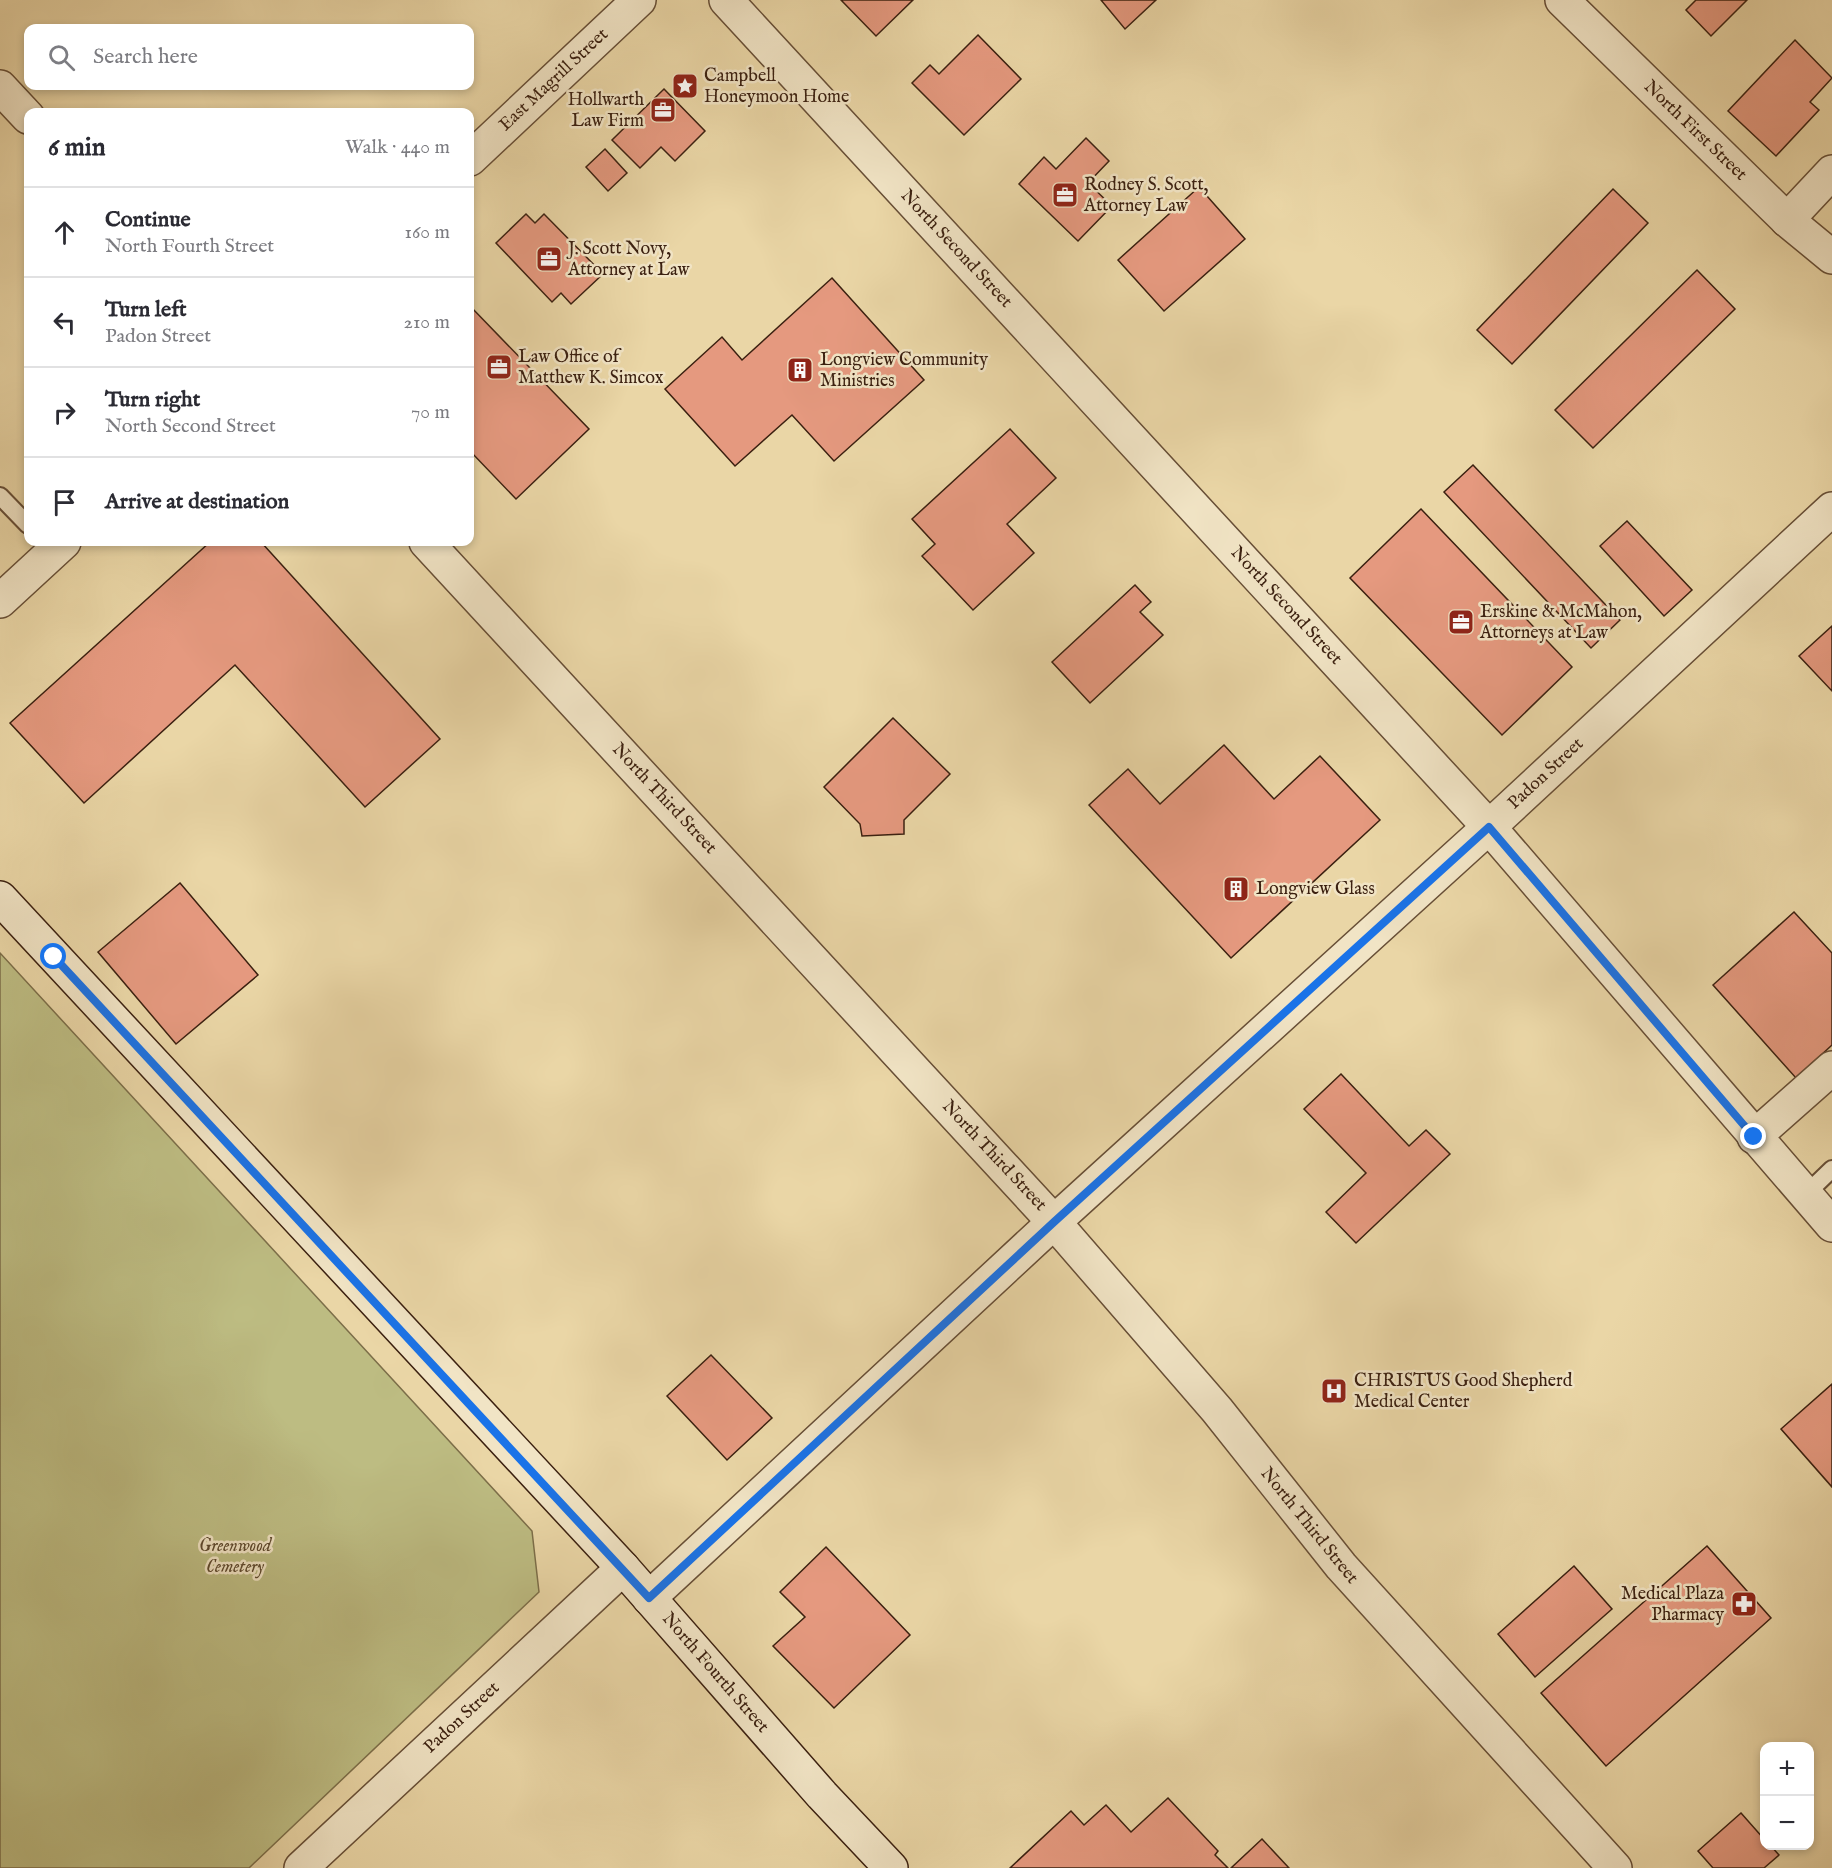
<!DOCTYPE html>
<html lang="en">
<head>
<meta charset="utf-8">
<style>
	body { margin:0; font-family:"IM FELL English",serif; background:#f7f7f7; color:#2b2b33 }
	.controls { position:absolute; right:18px; bottom:18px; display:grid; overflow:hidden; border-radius:12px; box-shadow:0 3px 9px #0003 }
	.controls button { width:54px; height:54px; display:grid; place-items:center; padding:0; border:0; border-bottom:2px solid #e1e1e2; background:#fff; color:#2b2b33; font:30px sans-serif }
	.stop { position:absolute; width:18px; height:18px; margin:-14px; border:4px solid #1a73e8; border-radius:50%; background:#fff }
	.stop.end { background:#1a73e8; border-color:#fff; box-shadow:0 2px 6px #0008 }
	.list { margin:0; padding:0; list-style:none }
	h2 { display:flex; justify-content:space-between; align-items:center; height:78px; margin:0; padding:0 24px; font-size:26px }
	h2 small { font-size:20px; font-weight:400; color:#7c7c81 }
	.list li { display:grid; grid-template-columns:39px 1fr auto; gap:18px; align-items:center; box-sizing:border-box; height:90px; padding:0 24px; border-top:2px solid #e1e1e2 }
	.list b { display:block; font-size:22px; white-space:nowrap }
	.list p { margin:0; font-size:20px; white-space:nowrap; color:#7c7c81 }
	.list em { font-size:20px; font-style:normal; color:#7c7c81 }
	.icon { flex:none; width:33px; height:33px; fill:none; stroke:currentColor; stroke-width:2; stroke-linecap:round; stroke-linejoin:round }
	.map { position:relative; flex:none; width:1832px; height:1868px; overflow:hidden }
	.search { position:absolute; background:#fff; box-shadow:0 3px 9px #0003; left:24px; top:24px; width:450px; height:66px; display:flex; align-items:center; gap:15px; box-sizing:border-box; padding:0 21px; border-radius:12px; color:#7c7c81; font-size:22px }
	.panel { position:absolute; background:#fff; box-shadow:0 3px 9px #0003; left:24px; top:108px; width:450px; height:438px; border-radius:12px }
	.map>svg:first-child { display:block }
	.green { fill:#bdbc82; stroke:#7c6e49; stroke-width:1.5 }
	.building { fill:#e5997f; stroke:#3b2010; stroke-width:1.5 }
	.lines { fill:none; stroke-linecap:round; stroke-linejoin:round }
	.lane-casing { stroke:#674e36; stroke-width:20 }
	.street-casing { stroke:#674e36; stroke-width:36 }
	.secondary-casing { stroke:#3b2010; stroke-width:36 }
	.lane { stroke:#f1e4c5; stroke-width:16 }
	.street { stroke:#f1e4c5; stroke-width:33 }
	.secondary { stroke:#f1e4c5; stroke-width:33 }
	.route { stroke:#1a73e8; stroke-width:8 }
	.labels { text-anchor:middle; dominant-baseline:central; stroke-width:5; stroke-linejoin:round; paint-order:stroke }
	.poi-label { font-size:18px; fill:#3b2010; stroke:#f1e4c5; text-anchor:start }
	.street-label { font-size:18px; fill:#3b2010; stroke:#f1e4c5 }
	.park-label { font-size:18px; font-style:italic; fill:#5c472c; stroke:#f1e4c5 }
</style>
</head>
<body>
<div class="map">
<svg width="1832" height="1868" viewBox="0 0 1832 1868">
	<rect width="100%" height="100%" fill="#ead6a6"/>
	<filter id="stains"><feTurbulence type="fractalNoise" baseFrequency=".00333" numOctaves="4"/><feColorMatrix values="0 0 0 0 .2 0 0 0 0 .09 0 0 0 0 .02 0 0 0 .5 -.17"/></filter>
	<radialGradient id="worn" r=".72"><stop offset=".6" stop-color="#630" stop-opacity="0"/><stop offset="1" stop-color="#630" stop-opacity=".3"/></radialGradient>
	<path class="green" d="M0,953L532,1531L539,1592L249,1868H0Z"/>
	<g class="building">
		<path d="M841,0H913L876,36Z"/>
		<path d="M1101,0H1156L1125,29Z"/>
		<path d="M1696,0H1747L1711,36L1686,10Z"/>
		<path d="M978,35L1021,79L964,135L912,83L930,65L939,74Z"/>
		<path d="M1795,40L1832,78L1810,102L1819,110L1776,156L1728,111Z"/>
		<path d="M664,89L705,131L675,161L661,147L640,168L612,140Z"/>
		<path d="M1086,138L1109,161L1088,183L1112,206L1078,241L1019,184L1044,157L1056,169Z"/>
		<path d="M605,149L627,173L608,191L586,167Z"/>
		<path d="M1199,187L1245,239L1164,311L1118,260Z"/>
		<path d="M1613,189L1648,223L1512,364L1477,330Z"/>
		<path d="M526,214L535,223L544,214L603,274L571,304L561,293L552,302L496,243Z"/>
		<path d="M1697,270L1735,309L1593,448L1555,410Z"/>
		<path d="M832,278L924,380L834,461L792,415L735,466L665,389L722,337L742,360Z"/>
		<path d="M470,306L589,429L516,499L470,451Z"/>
		<path d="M1010,429L1056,478L1007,524L1034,553L973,610L922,556L935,544L912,519Z"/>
		<path d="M1473,465L1620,620L1591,648L1444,492Z"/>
		<path d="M1421,509L1572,667L1502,735L1350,578Z"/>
		<path d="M1627,521L1692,590L1664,616L1600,546Z"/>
		<path d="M210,542H261L440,739L365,807L235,665L84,803L10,723Z"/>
		<path d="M1135,585L1151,602L1140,612L1163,635L1090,703L1052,662Z"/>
		<path d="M1832,626V691L1799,656Z"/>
		<path d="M893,718L950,774L904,820V834L862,836L860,824L824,787Z"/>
		<path d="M1224,745L1274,799L1320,756L1380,820L1231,958L1089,805L1128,769L1160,804Z"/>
		<path d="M180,883L258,975L176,1044L98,952Z"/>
		<path d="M1794,912L1832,953V1045L1796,1078L1713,985Z"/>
		<path d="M1341,1074L1409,1146L1426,1130L1450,1154L1356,1243L1326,1212L1366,1173L1304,1109Z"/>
		<path d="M711,1355L772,1418L727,1460L667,1396Z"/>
		<path d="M1832,1384V1487L1781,1429Z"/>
		<path d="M1707,1546L1771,1618L1606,1766L1541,1693Z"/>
		<path d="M826,1547L910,1635L834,1708L773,1646L805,1617L780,1592Z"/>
		<path d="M1574,1566L1612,1609L1535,1677L1498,1634Z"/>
		<path d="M1168,1798L1218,1851L1215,1855L1228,1868H1010L1071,1811L1084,1825L1106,1805L1131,1832Z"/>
		<path d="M1741,1813L1764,1839V1846H1771L1779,1855L1764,1868H1713L1698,1851Z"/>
		<path d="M1262,1839L1289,1868H1231Z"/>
	</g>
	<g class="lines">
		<g class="lane-casing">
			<g id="lane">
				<path d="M0,496L28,525"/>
				<path d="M1805,1195L1832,1169"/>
			</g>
		</g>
		<g class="street-casing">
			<g id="street">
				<path d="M726,0L1489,827L1832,1225"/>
				<path d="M1562,0L1787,220L1832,257"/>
				<path d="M0,87L28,117"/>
				<path d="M470,159L639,0"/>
				<path d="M1787,220L1832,172"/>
				<path d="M426,542L1054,1222L1217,1410L1341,1566L1615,1868"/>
				<path d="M0,601L64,542"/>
				<path d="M1754,1137L1832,1068"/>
				<path d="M649,1598L1054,1222L1489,827L1832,509"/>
				<path d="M301,1868L623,1568"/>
			</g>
		</g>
		<g class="secondary-casing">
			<path id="secondary" d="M0,898L623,1568L822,1795L891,1868"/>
		</g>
		<use href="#lane" class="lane"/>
		<use href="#street" class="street"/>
		<use href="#secondary" class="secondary"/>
	</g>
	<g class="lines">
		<path class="route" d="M54,957L649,1598L1054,1222L1489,827L1754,1137"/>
	</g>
	<defs>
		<g id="sight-square" transform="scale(1.35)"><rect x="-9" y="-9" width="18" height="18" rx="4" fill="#8f2418" stroke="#f1e4c5"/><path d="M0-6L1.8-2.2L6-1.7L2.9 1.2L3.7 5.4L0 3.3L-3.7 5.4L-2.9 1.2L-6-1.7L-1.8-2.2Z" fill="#fff"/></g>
		<g id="office-square" transform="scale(1.35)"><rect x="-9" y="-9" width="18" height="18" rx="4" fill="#8f2418" stroke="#f1e4c5"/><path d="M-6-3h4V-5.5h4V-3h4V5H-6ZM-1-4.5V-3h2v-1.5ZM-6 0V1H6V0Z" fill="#fff"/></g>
		<g id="building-square" transform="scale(1.35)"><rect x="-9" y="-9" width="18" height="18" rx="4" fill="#8f2418" stroke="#f1e4c5"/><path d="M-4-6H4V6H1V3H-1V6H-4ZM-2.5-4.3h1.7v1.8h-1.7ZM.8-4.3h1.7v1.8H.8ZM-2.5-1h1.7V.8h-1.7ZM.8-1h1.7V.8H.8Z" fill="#fff"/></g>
		<g id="hospital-square" transform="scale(1.35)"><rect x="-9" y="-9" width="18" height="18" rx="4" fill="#8f2418" stroke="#f1e4c5"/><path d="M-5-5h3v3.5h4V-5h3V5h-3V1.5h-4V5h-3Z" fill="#fff"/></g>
		<g id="pharmacy-square" transform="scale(1.35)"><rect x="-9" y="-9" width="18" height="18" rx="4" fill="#8f2418" stroke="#f1e4c5"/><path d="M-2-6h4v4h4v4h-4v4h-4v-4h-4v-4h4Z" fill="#fff"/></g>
	</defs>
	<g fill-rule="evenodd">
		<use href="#sight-square" x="685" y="86"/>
		<use href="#office-square" x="663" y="110"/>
		<use href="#office-square" x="1065" y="195"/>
		<use href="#office-square" x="549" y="259"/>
		<use href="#office-square" x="499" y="367"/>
		<use href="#building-square" x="800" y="370"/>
		<use href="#office-square" x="1461" y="622"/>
		<use href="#building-square" x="1236" y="889"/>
		<use href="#hospital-square" x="1334" y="1391"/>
		<use href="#pharmacy-square" x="1744" y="1604"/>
	</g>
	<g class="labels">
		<g class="poi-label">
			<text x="704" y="76">Campbell<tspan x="704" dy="21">Honeymoon Home</tspan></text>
			<text x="644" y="100" text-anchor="end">Hollwarth<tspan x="644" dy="21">Law Firm</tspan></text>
			<text x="1084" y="185">Rodney S. Scott,<tspan x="1084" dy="21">Attorney Law</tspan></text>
			<text x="568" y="249">J. Scott Novy,<tspan x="568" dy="21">Attorney at Law</tspan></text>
			<text x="518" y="357">Law Office of<tspan x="518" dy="21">Matthew K. Simcox</tspan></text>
			<text x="820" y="360">Longview Community<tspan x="820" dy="21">Ministries</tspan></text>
			<text x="1480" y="612">Erskine &amp; McMahon,<tspan x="1480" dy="21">Attorneys at Law</tspan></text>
			<text x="1256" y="889">Longview Glass</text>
			<text x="1354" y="1381">CHRISTUS Good Shepherd<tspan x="1354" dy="21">Medical Center</tspan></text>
			<text x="1724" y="1594" text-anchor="end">Medical Plaza<tspan x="1724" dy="21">Pharmacy</tspan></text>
		</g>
		<g class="street-label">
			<text transform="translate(554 80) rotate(-43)">East Magrill Street</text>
			<text transform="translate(1695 131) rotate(44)">North First Street</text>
			<text transform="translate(956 249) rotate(47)">North Second Street</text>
			<text transform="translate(1286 606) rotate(47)">North Second Street</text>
			<text transform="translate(1546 774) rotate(-43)">Padon Street</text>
			<text transform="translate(664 799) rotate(47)">North Third Street</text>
			<text transform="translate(994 1156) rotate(47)">North Third Street</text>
			<text transform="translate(1309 1526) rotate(51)">North Third Street</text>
			<text transform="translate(715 1673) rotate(49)">North Fourth Street</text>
			<text transform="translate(462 1718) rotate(-43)">Padon Street</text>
		</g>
		<g class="park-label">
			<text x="235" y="1546">Greenwood<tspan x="235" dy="21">Cemetery</tspan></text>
		</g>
	</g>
	<rect width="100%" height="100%" filter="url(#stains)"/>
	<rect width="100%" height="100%" fill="url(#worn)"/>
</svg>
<div class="controls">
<button>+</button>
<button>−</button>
</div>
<div class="stop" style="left:54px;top:957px"></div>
<div class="stop end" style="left:1754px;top:1137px"></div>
<div class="search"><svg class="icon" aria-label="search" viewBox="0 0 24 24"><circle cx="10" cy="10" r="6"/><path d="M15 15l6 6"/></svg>Search here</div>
<section class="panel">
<h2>6 min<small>Walk · 440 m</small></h2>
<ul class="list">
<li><svg class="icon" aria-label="ahead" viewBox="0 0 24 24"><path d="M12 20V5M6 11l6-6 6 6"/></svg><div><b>Continue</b><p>North Fourth Street</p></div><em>160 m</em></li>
<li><svg class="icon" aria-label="left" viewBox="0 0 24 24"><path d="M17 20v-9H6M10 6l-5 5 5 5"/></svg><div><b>Turn left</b><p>Padon Street</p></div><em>210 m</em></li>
<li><svg class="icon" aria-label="right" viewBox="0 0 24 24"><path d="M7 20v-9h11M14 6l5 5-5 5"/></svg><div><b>Turn right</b><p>North Second Street</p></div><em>70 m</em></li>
<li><svg class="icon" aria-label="arrive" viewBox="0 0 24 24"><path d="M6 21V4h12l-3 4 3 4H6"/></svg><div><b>Arrive at destination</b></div></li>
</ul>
</section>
</div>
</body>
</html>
